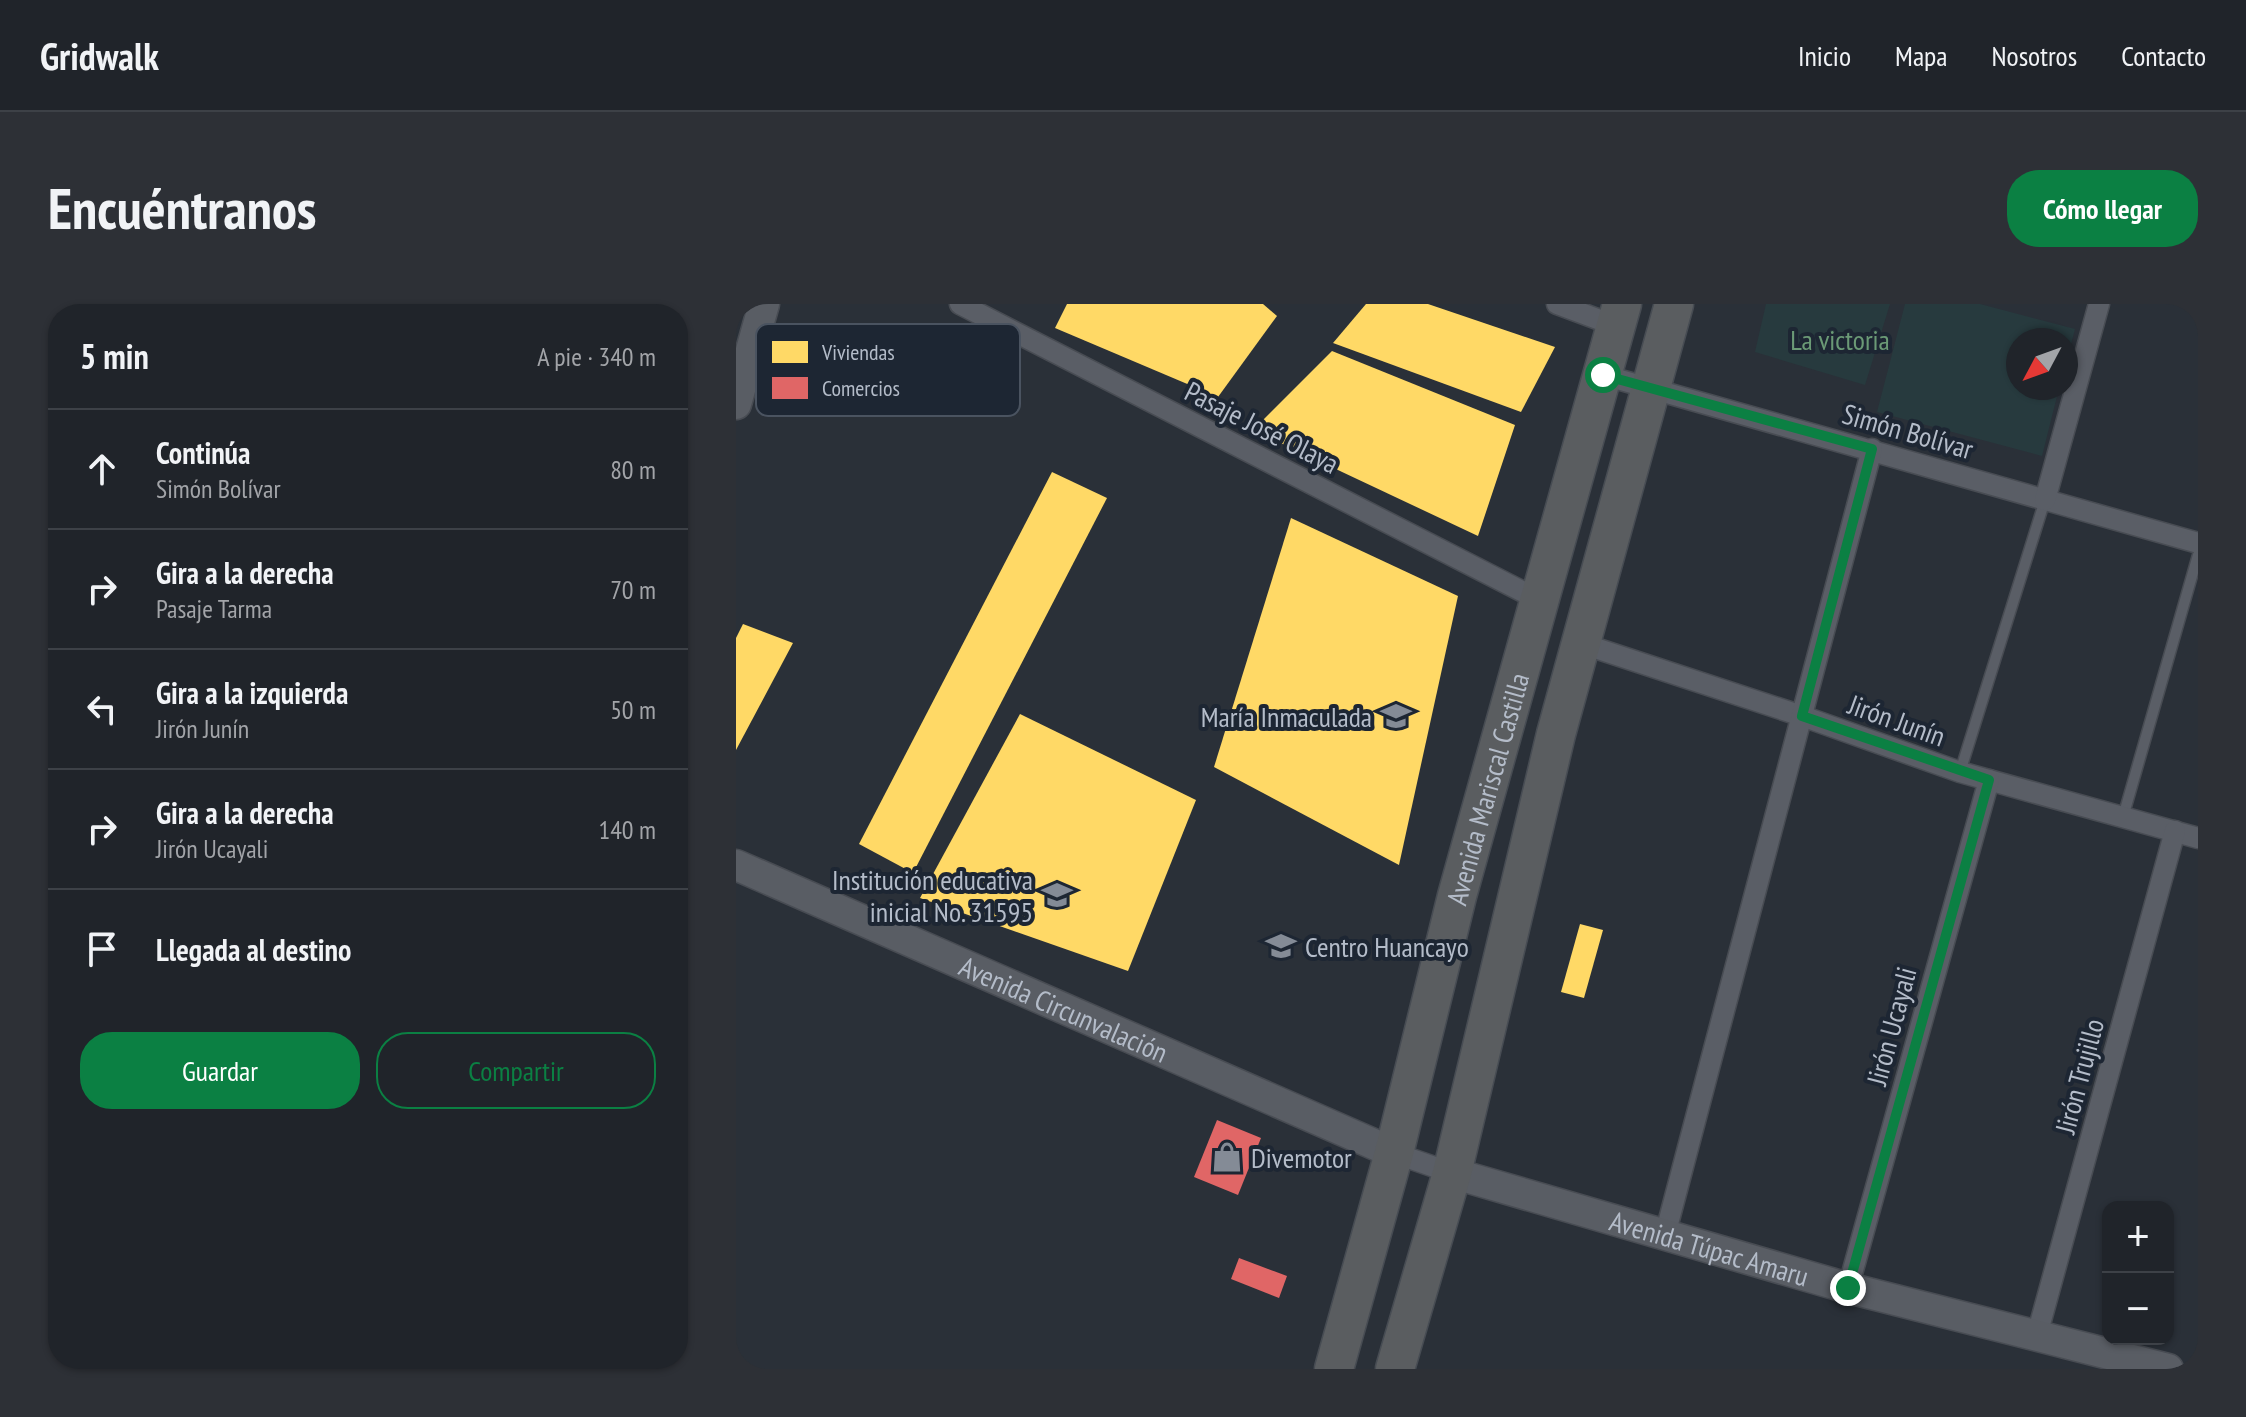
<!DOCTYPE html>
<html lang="es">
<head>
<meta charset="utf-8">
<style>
	body { margin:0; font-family:"PT Sans Narrow",sans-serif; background:#2d3036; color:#f1f3f6 }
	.controls { position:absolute; right:24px; bottom:24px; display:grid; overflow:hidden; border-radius:16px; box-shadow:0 2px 6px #0004 }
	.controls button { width:72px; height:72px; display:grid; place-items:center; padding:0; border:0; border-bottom:2px solid #3d4147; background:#20242a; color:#f1f3f6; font:40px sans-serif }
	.compass { position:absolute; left:1270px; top:24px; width:72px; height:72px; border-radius:50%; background:#20242a; box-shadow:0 2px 6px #0004; rotate:229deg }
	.stop { position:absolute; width:24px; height:24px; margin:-18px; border:6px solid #0b8043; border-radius:50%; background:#fff }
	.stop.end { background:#0b8043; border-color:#fff; box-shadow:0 2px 8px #0008 }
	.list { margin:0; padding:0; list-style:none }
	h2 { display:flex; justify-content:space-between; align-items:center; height:104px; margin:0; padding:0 32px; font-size:34px }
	h2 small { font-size:26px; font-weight:400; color:#a2a4a8 }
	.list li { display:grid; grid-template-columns:52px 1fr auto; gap:24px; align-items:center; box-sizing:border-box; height:120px; padding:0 32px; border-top:2px solid #3d4147 }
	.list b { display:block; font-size:30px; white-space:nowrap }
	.list p { margin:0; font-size:26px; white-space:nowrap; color:#a2a4a8 }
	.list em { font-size:26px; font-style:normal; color:#a2a4a8 }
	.actions { display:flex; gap:16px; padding:24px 32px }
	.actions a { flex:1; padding:18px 0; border:2px solid #0b8043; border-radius:32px; text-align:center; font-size:28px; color:#0b8043 }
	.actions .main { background:#0b8043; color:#fff }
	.icon { flex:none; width:44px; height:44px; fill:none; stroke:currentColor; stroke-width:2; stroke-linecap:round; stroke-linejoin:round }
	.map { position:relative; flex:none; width:1462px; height:1065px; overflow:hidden; border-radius:32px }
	header { display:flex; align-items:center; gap:48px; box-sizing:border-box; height:112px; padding:0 40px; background:#20242a; border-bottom:2px solid #3d4147 }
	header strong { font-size:38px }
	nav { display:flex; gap:44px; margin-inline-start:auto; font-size:28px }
	.intro { display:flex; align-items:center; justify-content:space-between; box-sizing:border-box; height:192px; padding:0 48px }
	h1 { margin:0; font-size:56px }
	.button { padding:20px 36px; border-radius:32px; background:#0b8043; color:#fff; font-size:28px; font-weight:700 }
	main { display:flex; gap:48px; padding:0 48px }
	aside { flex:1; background:#20242a; border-radius:32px; box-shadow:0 2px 6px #0004 }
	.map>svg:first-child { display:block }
	.green { fill:#273a3e }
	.homes { fill:#ffd966 }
	.shops { fill:#e06666 }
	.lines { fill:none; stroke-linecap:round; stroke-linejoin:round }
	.lane-casing { stroke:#484c53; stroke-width:13 }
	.street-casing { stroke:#484c53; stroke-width:23 }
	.secondary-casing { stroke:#484c53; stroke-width:33 }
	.highway-casing { stroke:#474c53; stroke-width:41 }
	.lane { stroke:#5a5e66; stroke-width:10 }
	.street { stroke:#5a5e66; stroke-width:20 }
	.secondary { stroke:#595d64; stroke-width:30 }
	.highway { stroke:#5a5d60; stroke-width:38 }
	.route { stroke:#0b8043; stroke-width:10 }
	.labels { text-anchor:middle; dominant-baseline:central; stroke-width:8; stroke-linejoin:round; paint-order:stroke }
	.park-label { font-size:28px; fill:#6b9a76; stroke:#1d2633 }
	.street-label { font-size:28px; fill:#b4bcc9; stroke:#1d2633 }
	.poi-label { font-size:28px; fill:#b4bcc9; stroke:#1d2633; text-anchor:end }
	.key { fill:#1d2633; stroke:#4a5360; stroke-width:2 }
	.key-label { font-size:22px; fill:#b4bcc9 }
</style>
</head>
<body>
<header>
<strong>Gridwalk</strong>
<nav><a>Inicio</a><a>Mapa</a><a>Nosotros</a><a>Contacto</a></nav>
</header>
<div class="intro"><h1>Encuéntranos</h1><a class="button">Cómo llegar</a></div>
<main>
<aside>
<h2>5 min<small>A pie · 340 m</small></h2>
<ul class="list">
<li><svg class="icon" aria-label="ahead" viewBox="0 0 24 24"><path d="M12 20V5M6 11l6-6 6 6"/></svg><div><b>Continúa</b><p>Simón Bolívar</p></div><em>80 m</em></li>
<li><svg class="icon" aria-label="right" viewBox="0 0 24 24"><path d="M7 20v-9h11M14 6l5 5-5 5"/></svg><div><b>Gira a la derecha</b><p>Pasaje Tarma</p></div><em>70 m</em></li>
<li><svg class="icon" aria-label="left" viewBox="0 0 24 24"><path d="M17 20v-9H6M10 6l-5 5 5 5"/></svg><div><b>Gira a la izquierda</b><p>Jirón Junín</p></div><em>50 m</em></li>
<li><svg class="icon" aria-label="right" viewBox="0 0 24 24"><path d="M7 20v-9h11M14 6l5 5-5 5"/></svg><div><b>Gira a la derecha</b><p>Jirón Ucayali</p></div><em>140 m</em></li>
<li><svg class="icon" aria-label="arrive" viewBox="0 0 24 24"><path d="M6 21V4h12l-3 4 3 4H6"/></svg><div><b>Llegada al destino</b></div></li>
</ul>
<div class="actions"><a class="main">Guardar</a><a>Compartir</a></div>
</aside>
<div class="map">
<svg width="1462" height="1065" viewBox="0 0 1462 1065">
	<rect width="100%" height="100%" fill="#2a3038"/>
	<g class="green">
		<path d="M1030,0H1154L1129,81L1019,48Z"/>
		<path d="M1169,0H1244L1339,25L1330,59V36H1282V84H1323L1306,152L1141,108Z"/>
	</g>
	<g class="homes">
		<path d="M331,0H527L541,12L482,93L319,24Z"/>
		<path d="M630,0H692L819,43L785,108L597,39Z"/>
		<path d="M596,47L779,121L742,232L517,126Z"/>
		<path d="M316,168L371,194L177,569L123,540Z"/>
		<path d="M555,214L722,292L663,561L478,463Z"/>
		<path d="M7,320L57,339L0,446V334Z"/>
		<path d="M284,410L460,496L392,667L184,594Z"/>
		<path d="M844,620L867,626L848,694L825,688Z"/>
	</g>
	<g class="shops">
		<path d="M481,816L525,834L502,891L458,873Z"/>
		<path d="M503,954L551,972L543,994L495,975Z"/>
	</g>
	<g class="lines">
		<g class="lane-casing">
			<g id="lane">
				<path d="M1224,468L1309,196"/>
				<path d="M1387,513L1462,251"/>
			</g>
		</g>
		<g class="street-casing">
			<g id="street">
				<path d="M224,0L803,296"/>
				<path d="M821,0L880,22"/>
				<path d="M867,71L1462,239"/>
				<path d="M1309,196L1363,0"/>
				<path d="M844,339L1066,412L1224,468L1462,534"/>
				<path d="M658,849L716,869"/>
				<path d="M929,931L1136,145"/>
				<path d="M1112,984L1253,476"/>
				<path d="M1301,1031L1439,527"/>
			</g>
		</g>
		<g class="secondary-casing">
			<g id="secondary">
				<path d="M0,100L28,0"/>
				<path id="s1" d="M0,561L658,849"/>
				<path id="s2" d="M716,869L1112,984L1432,1065"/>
			</g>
		</g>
		<g class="highway-casing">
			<g id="highway">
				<path id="s3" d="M598,1065L658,849L721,592L886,0"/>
				<path d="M659,1065L716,869L820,430L938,0"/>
			</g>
		</g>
		<use href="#lane" class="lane"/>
		<use href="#street" class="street"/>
		<use href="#secondary" class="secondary"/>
		<use href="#highway" class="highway"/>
	</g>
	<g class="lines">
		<path class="route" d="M867,71L1136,145L1066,412L1253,476L1112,984"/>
	</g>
	<defs>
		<g id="school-bare" transform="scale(2.4)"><path d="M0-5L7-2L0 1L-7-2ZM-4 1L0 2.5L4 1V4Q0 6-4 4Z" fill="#848b96" stroke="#1d2633" stroke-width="2.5" paint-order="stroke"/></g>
		<g id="shop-bare" transform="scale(2.4)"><path d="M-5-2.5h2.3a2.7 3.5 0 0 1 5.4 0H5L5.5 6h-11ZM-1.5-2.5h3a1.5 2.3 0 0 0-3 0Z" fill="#848b96" stroke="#1d2633" stroke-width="2.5" paint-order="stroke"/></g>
	</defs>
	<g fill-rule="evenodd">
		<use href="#school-bare" x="660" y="412"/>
		<use href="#school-bare" x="321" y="591"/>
		<use href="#school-bare" x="545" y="642"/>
		<use href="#shop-bare" x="491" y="853"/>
	</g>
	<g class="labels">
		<g class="park-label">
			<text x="1104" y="35">La victoria</text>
		</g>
		<g class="street-label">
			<text transform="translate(526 123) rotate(27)">Pasaje José Olaya</text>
			<text transform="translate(1172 127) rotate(16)">Simón Bolívar</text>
			<text transform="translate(1161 416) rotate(20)">Jirón Junín</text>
			<text stroke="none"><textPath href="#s3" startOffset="600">Avenida Mariscal Castilla</textPath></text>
			<text stroke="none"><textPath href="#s1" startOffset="358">Avenida Circunvalación</textPath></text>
			<text transform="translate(1155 722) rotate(-75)">Jirón Ucayali</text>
			<text transform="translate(1343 772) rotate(-75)">Jirón Trujillo</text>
			<text stroke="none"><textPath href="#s2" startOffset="268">Avenida Túpac Amaru</textPath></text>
		</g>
		<g class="poi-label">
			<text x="636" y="412">María Inmaculada</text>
			<text x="297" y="575">Institución educativa<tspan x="297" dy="32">inicial No. 31595</tspan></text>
			<text x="569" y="642" text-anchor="start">Centro Huancayo</text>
			<text x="515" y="853" text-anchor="start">Divemotor</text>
		</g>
	</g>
	<rect x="20" y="20" width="264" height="92" rx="12" class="key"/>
	<rect x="36" y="37" width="36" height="22" fill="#ffd966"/>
	<rect x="36" y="73" width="36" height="22" fill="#e06666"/>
	<g class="key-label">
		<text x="86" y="56">Viviendas</text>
		<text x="86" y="92">Comercios</text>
	</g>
</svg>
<div class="controls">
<button>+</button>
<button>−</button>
</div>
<svg class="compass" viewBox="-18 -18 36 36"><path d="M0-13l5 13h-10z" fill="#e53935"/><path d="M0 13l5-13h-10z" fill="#a2a4a8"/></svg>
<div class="stop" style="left:867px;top:71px"></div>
<div class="stop end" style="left:1112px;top:984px"></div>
</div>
</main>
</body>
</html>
